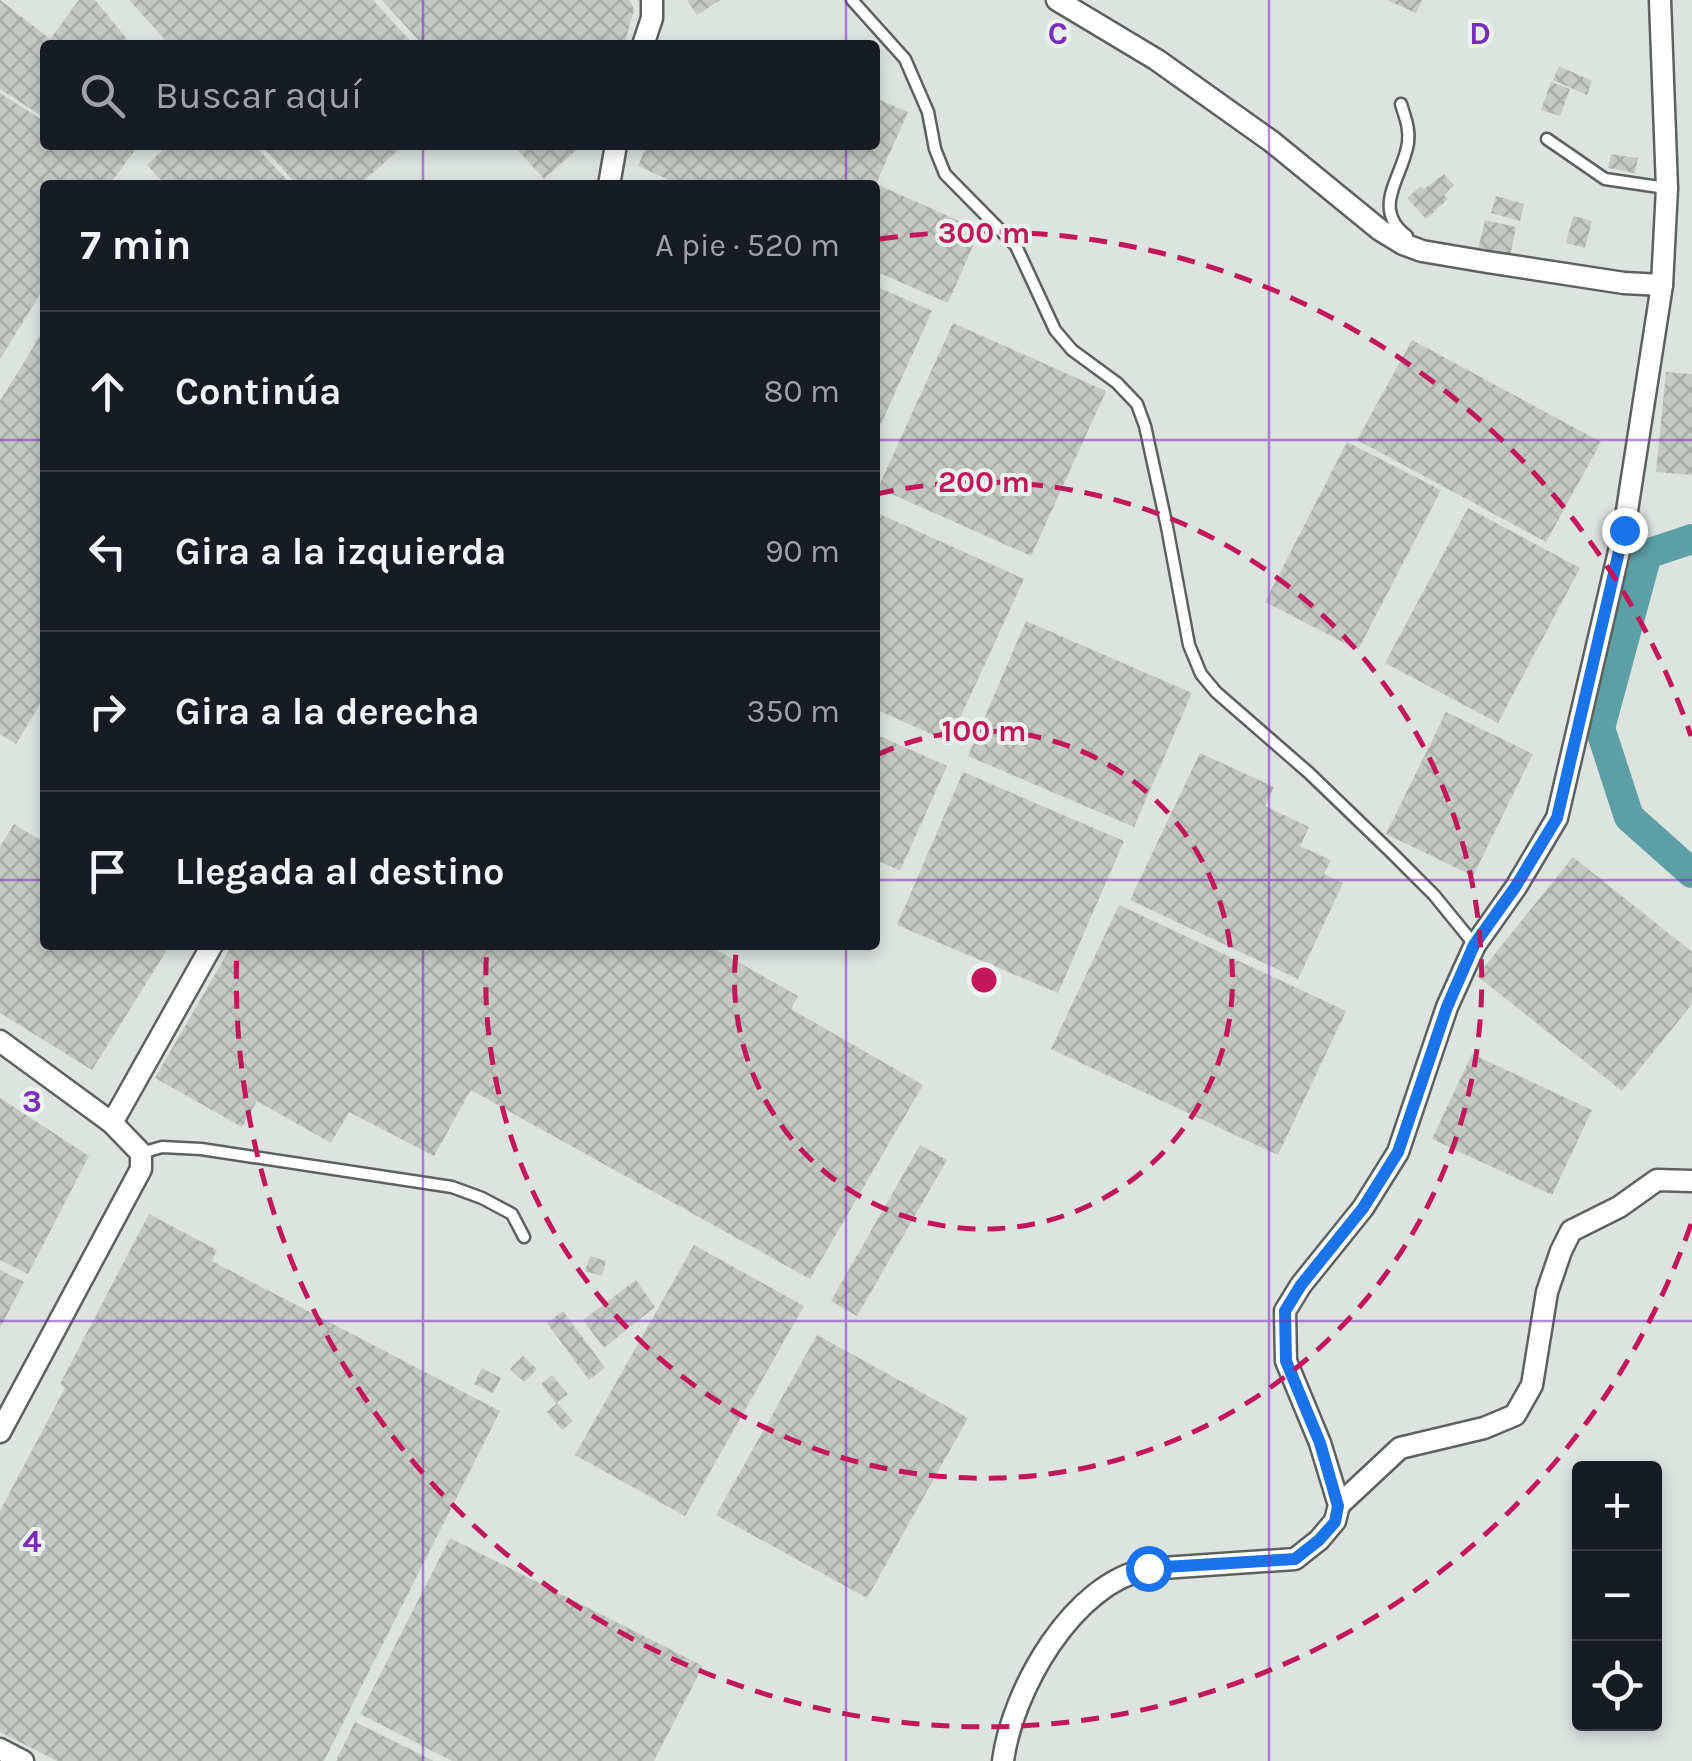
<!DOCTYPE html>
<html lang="es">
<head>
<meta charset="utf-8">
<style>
	body { margin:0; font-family:Karla,sans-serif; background:#242831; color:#f1f3f6 }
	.controls { position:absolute; right:30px; bottom:30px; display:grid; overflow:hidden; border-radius:10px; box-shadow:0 5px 15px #0003 }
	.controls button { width:90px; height:90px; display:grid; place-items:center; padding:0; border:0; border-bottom:2px solid #363941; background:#171b24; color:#f1f3f6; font:50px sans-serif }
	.stop { position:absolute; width:30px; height:30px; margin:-22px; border:8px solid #1a73e8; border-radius:50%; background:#fff }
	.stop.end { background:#1a73e8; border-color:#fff; box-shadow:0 2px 10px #0008 }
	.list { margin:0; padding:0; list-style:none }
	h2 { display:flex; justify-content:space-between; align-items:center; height:130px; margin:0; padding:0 40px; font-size:42px }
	h2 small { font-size:32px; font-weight:400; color:#9ea1a6 }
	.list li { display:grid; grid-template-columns:65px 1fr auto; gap:30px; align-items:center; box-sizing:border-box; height:160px; padding:0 40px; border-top:2px solid #363941 }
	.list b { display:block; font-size:38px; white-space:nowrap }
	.list em { font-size:32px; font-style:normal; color:#9ea1a6 }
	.icon { flex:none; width:55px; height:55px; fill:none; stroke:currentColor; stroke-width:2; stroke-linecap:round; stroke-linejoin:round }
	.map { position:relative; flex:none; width:1692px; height:1761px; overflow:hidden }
	.search { position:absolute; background:#171b24; box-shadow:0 5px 15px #0003; left:40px; top:40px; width:840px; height:110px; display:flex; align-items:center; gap:25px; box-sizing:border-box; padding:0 35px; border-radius:10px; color:#9ea1a6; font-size:38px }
	.panel { position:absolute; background:#171b24; box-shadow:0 5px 15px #0003; left:40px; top:180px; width:840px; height:770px; border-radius:10px }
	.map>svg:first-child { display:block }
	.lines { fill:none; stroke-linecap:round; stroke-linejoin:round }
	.river { stroke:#5ca0a5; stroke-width:30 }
	.building { fill:url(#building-cross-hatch) }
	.lane-casing { stroke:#5d625f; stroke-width:15 }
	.street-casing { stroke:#5d625f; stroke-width:25 }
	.lane { stroke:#fff; stroke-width:10 }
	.street { stroke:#fff; stroke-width:20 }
	.route { stroke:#1a73e8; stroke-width:12 }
	.grid { fill:none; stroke:#7b2cbf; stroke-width:2.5; stroke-opacity:0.55 }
	.ring { fill:none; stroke:#c2185b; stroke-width:5; stroke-dasharray:18 12 }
	.grid-label { font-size:32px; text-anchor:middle; font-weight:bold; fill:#7b2cbf; stroke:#ebf1ed; stroke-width:8; stroke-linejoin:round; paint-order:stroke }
	.centre { fill:#c2185b; stroke:#ebf1ed; stroke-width:5 }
	.ring-label { font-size:30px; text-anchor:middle; font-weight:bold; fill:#c2185b; stroke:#ebf1ed; stroke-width:8; stroke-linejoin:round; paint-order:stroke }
</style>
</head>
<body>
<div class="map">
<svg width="1692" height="1761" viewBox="0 0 1692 1761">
	<defs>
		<pattern id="building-cross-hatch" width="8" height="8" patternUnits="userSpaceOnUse" patternTransform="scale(2.5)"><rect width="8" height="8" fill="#c4c9c3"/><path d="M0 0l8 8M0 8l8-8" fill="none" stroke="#a8ada8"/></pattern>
	</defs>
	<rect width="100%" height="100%" fill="#dde4e0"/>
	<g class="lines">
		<path class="river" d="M1692,539L1647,554L1600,728L1629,817L1692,873"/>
	</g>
	<g class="building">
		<path d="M0,0L50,39L79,0H95L132,45H45V118L0,89Z"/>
		<path d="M129,0H373L414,45H170Z"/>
		<path d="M382,0H630L634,10L624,45H423Z"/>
		<path d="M687,0H720L697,15Z"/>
		<path d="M1387,0H1422L1416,13Z"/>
		<path d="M1559,66L1592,81L1587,95L1553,80Z"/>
		<path d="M1551,82L1570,89L1560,116L1541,110Z"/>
		<path d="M0,93L45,122V145H139L109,185H45V286L0,359Z"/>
		<path d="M875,98L908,112L876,184L980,230L948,303L875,271V185H680L638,166L647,145H875Z"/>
		<path d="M168,145H254L292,185H166L147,165Z"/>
		<path d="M261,145H404L359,185H297Z"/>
		<path d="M513,145H582L544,179Z"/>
		<path d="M1611,154L1638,158L1635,173L1608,168Z"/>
		<path d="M1444,174L1454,185L1444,195L1448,199L1426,219L1407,198L1421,186L1424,189Z"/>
		<path d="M1496,196L1524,204L1520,221L1491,213Z"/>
		<path d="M1573,216L1592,221L1585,248L1566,243Z"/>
		<path d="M1485,220L1516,227L1510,257L1478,250Z"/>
		<path d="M875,286L932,311L875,437Z"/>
		<path d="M953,323L1106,391L1031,556L878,488Z"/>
		<path d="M45,328V696L16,744L0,734V401Z"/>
		<path d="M1412,340L1601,442L1546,542L1357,440Z"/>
		<path d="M1666,372L1692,374V475L1656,472Z"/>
		<path d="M1347,442L1441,490L1358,650L1265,602Z"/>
		<path d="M1468,508L1580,568L1498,723L1385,663Z"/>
		<path d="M875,512L1024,579L949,742L875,709Z"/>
		<path d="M1026,621L1192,693L1134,827L968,756Z"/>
		<path d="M1446,712L1533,754L1473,876L1386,834Z"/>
		<path d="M875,734L947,766L900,871L875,859Z"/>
		<path d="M1200,753L1274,787L1265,806L1309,827L1300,846L1331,860L1324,874L1343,883L1298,979L1130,900Z"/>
		<path d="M963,772L1124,841L1058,993L897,925Z"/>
		<path d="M14,824L45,843V945H170L92,1070L0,1013V847Z"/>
		<path d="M1573,857L1692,952V1004L1622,1091L1477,976Z"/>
		<path d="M1119,905L1346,1011L1278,1155L1051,1049Z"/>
		<path d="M232,945H708L798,996L791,1009L923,1085L810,1279L471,1090L434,1156L349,1112L331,1143L257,1101L242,1127L155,1078Z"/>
		<path d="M1472,1054L1592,1110L1552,1195L1432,1139Z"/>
		<path d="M0,1098L89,1156L28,1274L0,1260Z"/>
		<path d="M920,1145L947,1160L857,1316L831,1301Z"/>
		<path d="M149,1214L217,1250L212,1261L500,1411L324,1761H57L0,1732V1511L65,1388L60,1384Z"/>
		<path d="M694,1245L804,1306L685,1516L575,1455Z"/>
		<path d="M590,1256L606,1261L602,1276L585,1271Z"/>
		<path d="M0,1270L24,1282L0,1328Z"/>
		<path d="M636,1280L655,1307L604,1348L583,1320Z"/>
		<path d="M563,1311L605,1368L589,1380L547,1323Z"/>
		<path d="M817,1335L968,1418L867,1598L716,1515Z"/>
		<path d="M523,1356L537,1369L524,1382L510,1369Z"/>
		<path d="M482,1368L501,1378L493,1393L474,1384Z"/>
		<path d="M552,1375L568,1394L556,1403L541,1384Z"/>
		<path d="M557,1403L573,1421L562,1430L547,1412Z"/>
		<path d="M450,1538L703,1666L654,1761H452L360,1714Z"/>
		<path d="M355,1722L434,1761H336Z"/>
	</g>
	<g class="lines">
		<g class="lane-casing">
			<g id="lane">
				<path d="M852,0L905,59L928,112L935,149L945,174L1016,246L1055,330L1072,350L1117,383L1137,404L1145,426L1167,527L1189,645L1201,674L1216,692L1309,773L1392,853L1434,895L1474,944"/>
				<path d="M1401,104C1405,117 1410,129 1408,143C1403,177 1370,208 1407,236"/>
				<path d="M1547,139L1605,179L1666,188"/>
				<path d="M141,1153L162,1147L201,1149L452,1187L482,1198L512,1214L524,1237"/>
			</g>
		</g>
		<g class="street-casing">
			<g id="street">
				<path d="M1057,0L1157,60L1271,141L1380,230L1403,244L1422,251L1487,262L1624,283L1662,285"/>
				<path d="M643,45L652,18V0"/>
				<path d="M609,185L616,145"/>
				<path d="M0,1041L112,1123L141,1153V1169L0,1432"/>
				<path d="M112,1123L212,945"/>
				<path d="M1339,1505L1400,1448L1484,1428L1515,1415L1532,1385L1547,1292L1561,1251L1571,1231L1619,1207L1657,1180L1692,1181"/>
				<path d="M0,1749L23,1761"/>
				<path d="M1003,1761C1012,1691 1073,1582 1148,1569L1295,1559L1319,1540L1335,1521L1339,1505L1320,1443L1286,1361L1285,1311L1301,1285L1363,1208L1398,1152L1447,1007L1475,945L1516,887L1557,818L1624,530L1662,285L1667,188L1660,0"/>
			</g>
		</g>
		<use href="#lane" class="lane"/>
		<use href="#street" class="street"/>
	</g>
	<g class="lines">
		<path class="route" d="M1148,1568L1295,1559L1319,1540L1335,1522L1338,1506L1320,1443L1286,1361L1285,1311L1301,1285L1363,1208L1398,1152L1447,1007L1474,945L1516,886L1557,818L1624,530"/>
	</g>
	<path class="grid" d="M423,0V45M846,0V45M1269,0V1761M423,145V185M846,145V185M0,440H45M875,440H1692M0,880H45M875,880H1692M423,945V1761M846,945V1761M0,1321H1692"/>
	<g class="ring">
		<path d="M877 755A249 249 0 1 1 737 945"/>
		<path d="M876 494A498 498 0 1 1 487 945"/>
		<path d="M1691 1224A748 748 0 0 1 237 947M880 239A748 748 0 0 1 1691 736"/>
	</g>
	<g class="grid-label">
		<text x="1058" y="44">C</text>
		<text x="1480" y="44">D</text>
		<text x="32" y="1112">3</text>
		<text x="32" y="1552">4</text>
	</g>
	<circle cx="984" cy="980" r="15" class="centre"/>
	<g class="ring-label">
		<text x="984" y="243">300 m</text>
		<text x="984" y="492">200 m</text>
		<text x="984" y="741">100 m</text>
	</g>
</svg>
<div class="controls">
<button>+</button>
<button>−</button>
<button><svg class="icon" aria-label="locate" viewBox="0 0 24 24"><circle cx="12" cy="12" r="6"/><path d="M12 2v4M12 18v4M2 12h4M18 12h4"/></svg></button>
</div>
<div class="stop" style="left:1148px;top:1568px"></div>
<div class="stop end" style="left:1624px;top:530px"></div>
<div class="search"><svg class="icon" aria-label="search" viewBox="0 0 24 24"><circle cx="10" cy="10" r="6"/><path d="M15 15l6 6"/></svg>Buscar aquí</div>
<section class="panel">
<h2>7 min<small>A pie · 520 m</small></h2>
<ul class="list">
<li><svg class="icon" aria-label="ahead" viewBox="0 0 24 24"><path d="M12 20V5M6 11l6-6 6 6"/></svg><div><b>Continúa</b></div><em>80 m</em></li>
<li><svg class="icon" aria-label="left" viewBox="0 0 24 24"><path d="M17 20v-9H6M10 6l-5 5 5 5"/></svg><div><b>Gira a la izquierda</b></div><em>90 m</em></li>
<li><svg class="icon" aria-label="right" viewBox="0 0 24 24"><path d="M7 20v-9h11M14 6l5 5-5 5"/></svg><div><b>Gira a la derecha</b></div><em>350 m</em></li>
<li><svg class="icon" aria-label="arrive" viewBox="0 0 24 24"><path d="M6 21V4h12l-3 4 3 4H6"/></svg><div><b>Llegada al destino</b></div></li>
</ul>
</section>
</div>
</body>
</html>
